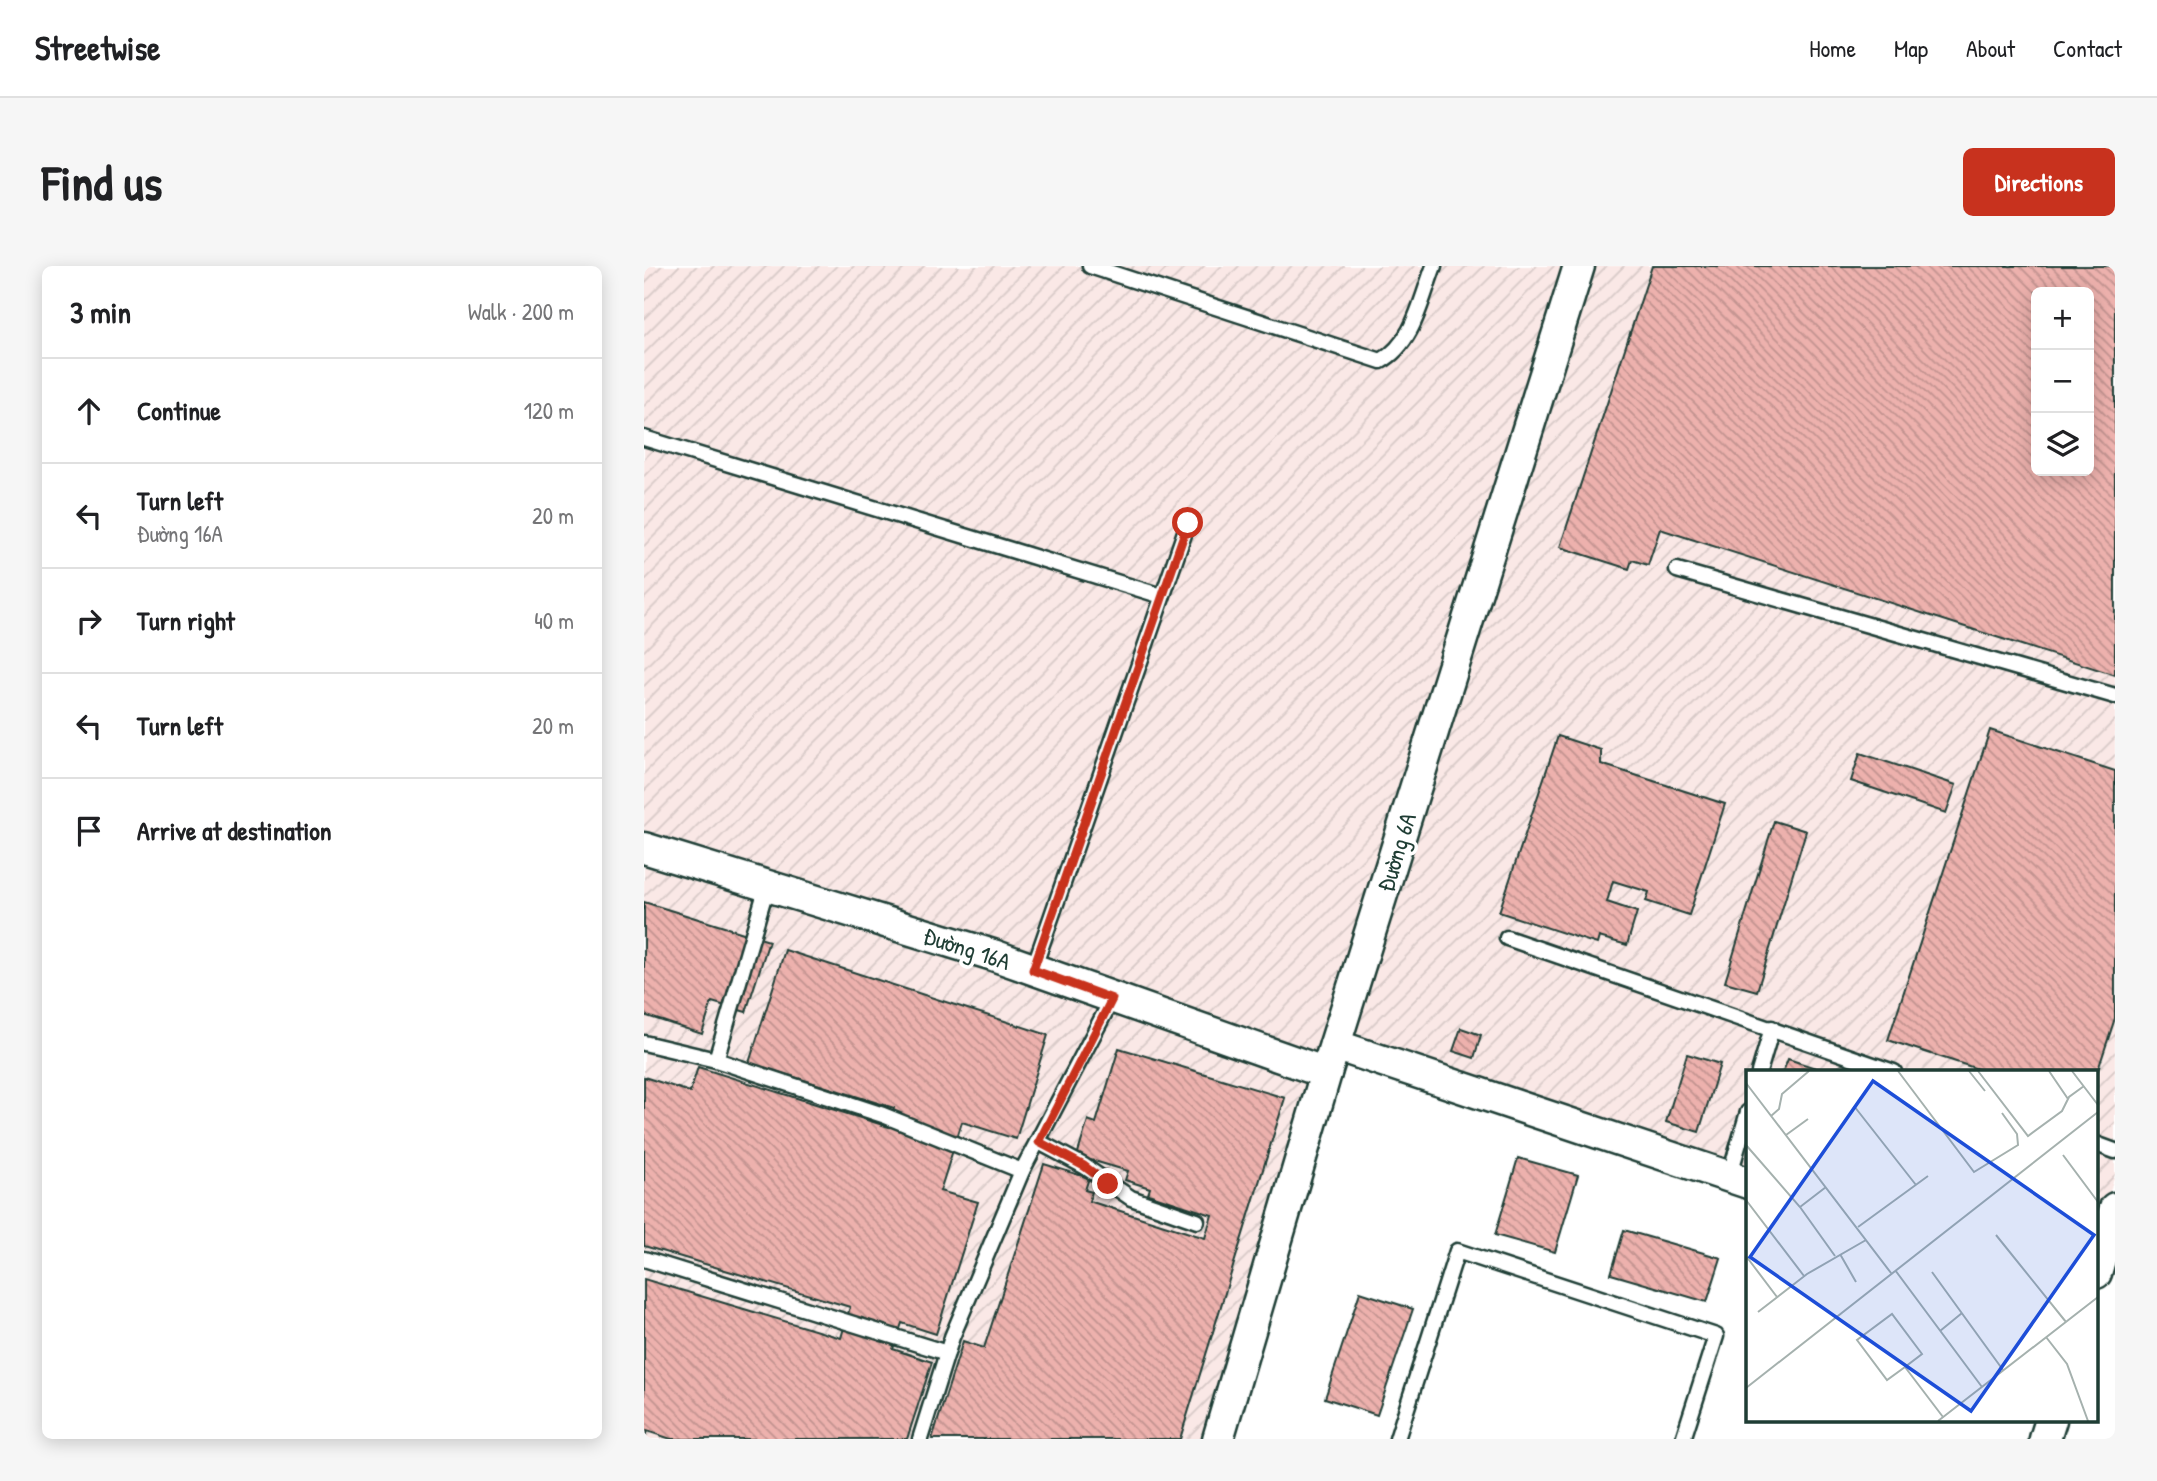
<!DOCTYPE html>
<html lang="en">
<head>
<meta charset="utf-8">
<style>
	body { margin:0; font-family:"Patrick Hand",sans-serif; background:#f6f6f6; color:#202124 }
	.controls { position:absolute; right:21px; top:21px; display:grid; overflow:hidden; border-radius:10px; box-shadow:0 4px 18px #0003 }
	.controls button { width:63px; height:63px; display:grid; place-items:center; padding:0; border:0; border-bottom:2px solid #e0e0e0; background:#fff; color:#202124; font:35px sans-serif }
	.stop { position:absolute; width:21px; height:21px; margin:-16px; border:5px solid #c8321e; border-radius:50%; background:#fff }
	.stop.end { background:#c8321e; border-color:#fff; box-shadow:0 2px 7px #0008 }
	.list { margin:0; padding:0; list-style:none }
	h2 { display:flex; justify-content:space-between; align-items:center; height:91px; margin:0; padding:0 28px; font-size:30px }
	h2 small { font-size:23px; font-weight:400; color:#757577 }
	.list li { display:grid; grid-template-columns:46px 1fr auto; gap:21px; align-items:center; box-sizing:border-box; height:105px; padding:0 28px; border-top:2px solid #e0e0e0 }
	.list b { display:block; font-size:26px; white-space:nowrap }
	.list p { margin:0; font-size:23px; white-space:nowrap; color:#757577 }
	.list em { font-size:23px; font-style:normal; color:#757577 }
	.icon { flex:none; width:38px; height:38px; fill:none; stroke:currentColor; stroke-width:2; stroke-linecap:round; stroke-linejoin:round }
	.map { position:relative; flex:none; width:1471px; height:1173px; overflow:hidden; border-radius:10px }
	header { display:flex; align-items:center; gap:42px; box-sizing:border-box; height:98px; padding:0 35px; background:#fff; border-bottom:2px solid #e0e0e0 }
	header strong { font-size:33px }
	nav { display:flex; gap:38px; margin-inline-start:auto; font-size:24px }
	.intro { display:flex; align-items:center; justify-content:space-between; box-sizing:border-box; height:168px; padding:0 42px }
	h1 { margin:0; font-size:49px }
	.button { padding:18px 32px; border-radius:10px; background:#c8321e; color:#fff; font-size:24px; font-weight:700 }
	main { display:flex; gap:42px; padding:0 42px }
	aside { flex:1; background:#fff; border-radius:10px; box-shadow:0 4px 18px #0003 }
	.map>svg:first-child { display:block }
	.industrial { fill:url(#industrial-furrows); fill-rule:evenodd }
	.building { fill:url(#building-back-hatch); stroke:#1f3d34; stroke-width:2; fill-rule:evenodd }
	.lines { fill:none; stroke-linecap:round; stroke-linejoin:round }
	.lane-casing { stroke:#1f3d34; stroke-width:19 }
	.street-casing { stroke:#1f3d34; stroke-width:35 }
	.lane { stroke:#fff; stroke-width:14 }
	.street { stroke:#fff; stroke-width:30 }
	.route { stroke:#c8321e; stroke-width:9 }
	.labels { text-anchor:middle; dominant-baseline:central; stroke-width:7; stroke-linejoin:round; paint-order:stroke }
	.street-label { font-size:24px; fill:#1f3d34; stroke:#fff }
	.inset-road { fill:none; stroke:#a5b1ae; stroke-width:2 }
	.view { fill:#1d4ed8; fill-opacity:0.15; stroke:#1d4ed8; stroke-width:3.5 }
	.inset-edge { fill:none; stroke:#1f3d34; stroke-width:3.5 }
</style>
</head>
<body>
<header>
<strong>Streetwise</strong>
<nav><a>Home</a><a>Map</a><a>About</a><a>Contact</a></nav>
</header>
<div class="intro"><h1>Find us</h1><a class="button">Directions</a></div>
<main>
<aside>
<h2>3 min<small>Walk · 200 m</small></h2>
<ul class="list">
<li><svg class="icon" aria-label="ahead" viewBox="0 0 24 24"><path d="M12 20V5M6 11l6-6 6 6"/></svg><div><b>Continue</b></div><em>120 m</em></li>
<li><svg class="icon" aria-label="left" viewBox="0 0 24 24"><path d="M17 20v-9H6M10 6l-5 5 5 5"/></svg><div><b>Turn left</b><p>Đường 16A</p></div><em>20 m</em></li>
<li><svg class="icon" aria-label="right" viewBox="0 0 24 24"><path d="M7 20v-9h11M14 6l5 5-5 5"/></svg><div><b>Turn right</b></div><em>40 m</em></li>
<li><svg class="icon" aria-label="left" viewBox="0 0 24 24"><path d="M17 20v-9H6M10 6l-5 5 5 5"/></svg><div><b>Turn left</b></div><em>20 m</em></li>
<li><svg class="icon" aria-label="arrive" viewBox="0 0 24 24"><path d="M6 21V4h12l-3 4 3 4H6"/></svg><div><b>Arrive at destination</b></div></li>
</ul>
</aside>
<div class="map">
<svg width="1471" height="1173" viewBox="0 0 1471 1173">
	<defs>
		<pattern id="industrial-furrows" width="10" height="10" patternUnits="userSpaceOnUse" patternTransform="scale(1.75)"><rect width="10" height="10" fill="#fae8e6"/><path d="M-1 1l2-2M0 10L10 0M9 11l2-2" fill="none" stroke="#d6c8c6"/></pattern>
		<pattern id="building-back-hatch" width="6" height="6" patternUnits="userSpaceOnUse" patternTransform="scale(1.75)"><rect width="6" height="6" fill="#edb1ad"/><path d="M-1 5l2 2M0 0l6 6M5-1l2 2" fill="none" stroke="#bf918e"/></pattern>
	</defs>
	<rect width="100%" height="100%" fill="#fff"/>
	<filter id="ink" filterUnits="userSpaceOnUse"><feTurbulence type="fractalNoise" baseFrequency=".0143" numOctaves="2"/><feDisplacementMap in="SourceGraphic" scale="14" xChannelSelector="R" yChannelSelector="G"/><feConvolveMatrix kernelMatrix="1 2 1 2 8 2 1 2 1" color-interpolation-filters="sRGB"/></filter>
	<g filter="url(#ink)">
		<path class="industrial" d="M0,0H1471V908L1452,975V806H1104L1103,908L685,767L565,1173H0ZM1392,26H1445V205H1392Z"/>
		<g class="building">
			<path d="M1008,0H1471V409L1016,263L1004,299L988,294L985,303L916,281ZM1392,26H1445V205H1392Z"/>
			<path d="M1346,464L1471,505V752L1452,810V806H1343L1244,774Z"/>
			<path d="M914,470L957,484V498L1081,538L1045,649L1002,635L1005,626L969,615L963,636L993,646L983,679L955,671L953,678L855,646Z"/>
			<path d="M1216,487L1312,519L1302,547L1207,515Z"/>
			<path d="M1130,555L1162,565L1113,725L1081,716Z"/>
			<path d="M0,636L125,675L102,746L68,736L58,768L0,749Z"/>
			<path d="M141,684L404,769L372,873L318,856L296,925L334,936L292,1068L258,1057L249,1083L288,1096L263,1173H27L3,1165L0,1173V1013L197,1072L206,1041L0,980V811L46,826L54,801L245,861L250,842L105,797Z"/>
			<path d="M817,762L837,769L830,792L809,785Z"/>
			<path d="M475,782L641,832L536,1173H288L319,1075L340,1082L400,898L445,912L441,924L448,926L445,935L561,972L568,949L504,928L506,922L481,914L484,905L433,890L444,854L452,857Z"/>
			<path d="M1043,788L1076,798L1055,866L1022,856Z"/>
			<path d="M1144,793L1184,806H1139Z"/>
			<path d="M874,892L934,909L911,986L851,969Z"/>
			<path d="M980,964L1077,992L1063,1036L967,1008Z"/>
			<path d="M716,1026L769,1043L733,1149L681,1132Z"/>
		</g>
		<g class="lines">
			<g class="lane-casing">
				<g id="lane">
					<path d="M446,0L737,95C770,77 777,33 790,0"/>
					<path d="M0,172L518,330"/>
					<path d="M1033,304L1471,430"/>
					<path d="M863,672L1250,806"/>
					<path d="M389,704L544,257"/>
					<path d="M0,777L72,794L239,849L378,905"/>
					<path d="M72,794L123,620"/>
					<path d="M1115,806L1128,762"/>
					<path d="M395,876L440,900L487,932L553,955"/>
					<path d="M1452,878L1471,885"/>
					<path d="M1085,911L1104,846"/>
					<path d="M0,993L303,1087"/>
					<path d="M276,1173L308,1071L378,905L468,733"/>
					<path d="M753,1173L813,985L1072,1070L1039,1173"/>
				</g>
			</g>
			<g class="street-casing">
				<g id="street">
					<path d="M0,582L349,689L682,807"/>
					<path d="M691,779L1104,917"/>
					<path d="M1452,1007L1471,942"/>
					<path d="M574,1173L682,807L935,0"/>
					<path d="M1401,1173L1407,1154"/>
				</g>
			</g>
			<use href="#lane" class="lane"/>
			<use href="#street" class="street"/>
		</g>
	</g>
	<g class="lines" filter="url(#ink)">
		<path class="route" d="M464,918L440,900L395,876L468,733L389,704L544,257"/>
	</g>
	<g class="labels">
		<g class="street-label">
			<text transform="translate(752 586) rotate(-73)">Đường 6A</text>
			<text transform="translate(323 682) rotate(18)">Đường 16A</text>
		</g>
	</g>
	<g transform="translate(1102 804)">
		<rect width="352" height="352" fill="#fff"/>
		<path class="inset-road" d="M152,1L228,102L272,75L271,64L256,43M223,1L239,21M232,1L282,66L316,41L323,27L338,16M303,1L322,29M326,1L352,35M0,13L145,203M108,36L170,115M25,46L33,39L36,24L63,1M40,65L62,49M0,75L54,137L89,186M317,85L352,132M0,130L58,206M54,137L80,117M112,157L182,106M250,165L320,252M94,184L110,212M0,186L31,227M149,200L236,317M186,202L257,300M12,242L61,204L120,170M194,261L216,243M300,267L321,294L342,351M159,297L141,310L111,270L146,244L176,284L159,297L197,347M0,318L352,42M192,351L352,227"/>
		<path class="view" d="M127,11L348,165L225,341L4,187Z"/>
		<rect width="352" height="352" class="inset-edge"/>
	</g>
</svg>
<div class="controls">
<button>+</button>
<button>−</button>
<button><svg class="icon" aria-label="layers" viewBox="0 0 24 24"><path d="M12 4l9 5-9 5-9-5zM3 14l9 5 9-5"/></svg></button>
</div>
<div class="stop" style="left:544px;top:257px"></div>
<div class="stop end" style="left:464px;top:918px"></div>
</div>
</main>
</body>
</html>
